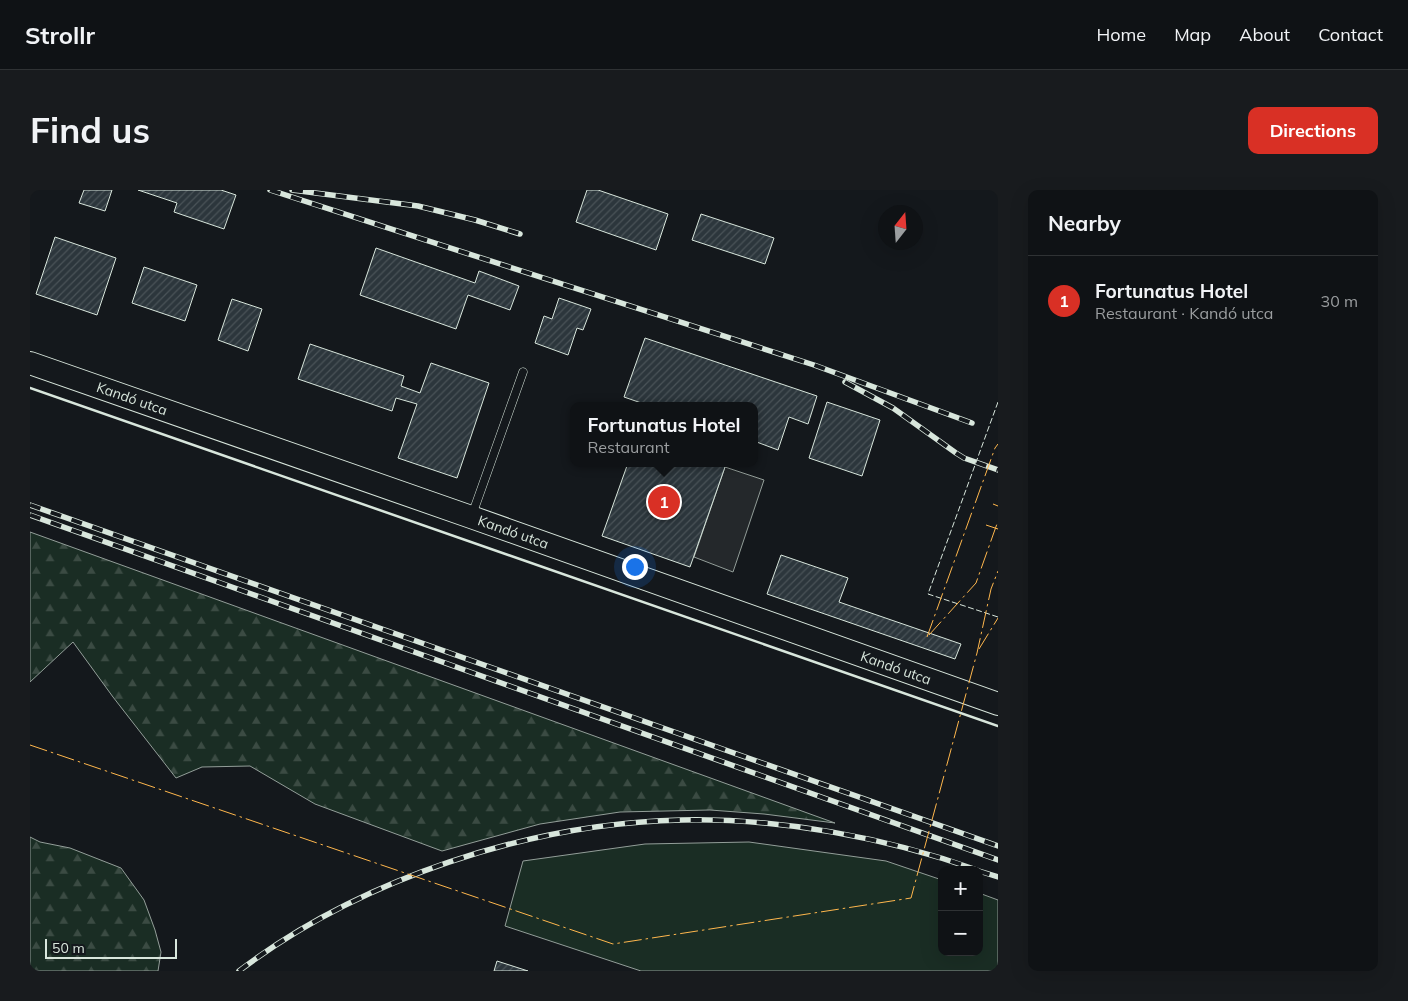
<!DOCTYPE html>
<html lang="en">
<head>
<meta charset="utf-8">
<style>
	body { margin:0; font-family:Mulish,sans-serif; background:#181b1e; color:#f1f3f6 }
	.controls { position:absolute; right:15px; bottom:15px; display:grid; overflow:hidden; border-radius:10px; box-shadow:0 5px 20px #0002 }
	.controls button { width:45px; height:45px; display:grid; place-items:center; padding:0; border:0; border-bottom:1px solid #2f3234; background:#0f1215; color:#f1f3f6; font:25px sans-serif }
	.compass { position:absolute; left:848px; top:15px; width:45px; height:45px; border-radius:50%; background:#0f1215; box-shadow:0 5px 20px #0002; rotate:17deg }
	.scale { position:absolute; left:15px; bottom:12px; width:132px; box-sizing:border-box; padding-left:5px; border:2px solid #d8e6dc; border-top:0; font-size:14px; line-height:18px; white-space:nowrap; color:#d8e6dc; -webkit-text-stroke:4px #14181c; paint-order:stroke }
	.you { position:absolute; left:604px; top:376px; width:18px; height:18px; margin:-12px; border:4px solid #fff; border-radius:50%; background:#1a73e8; box-shadow:0 0 0 8px #1a73e833 }
	.badge { display:grid; place-items:center; width:32px; height:32px; border-radius:50%; background:#d93025; color:#fff; font-size:16px; font-weight:700 }
	.pin { position:absolute; translate:-50% -50%; border:2px solid #fff; box-shadow:0 1px 5px #0006 }
	.popup { position:absolute; left:540px; top:212px; width:188px; height:65px; box-sizing:border-box; display:grid; place-content:center; border-radius:10px; background:#0f1215; filter:drop-shadow(0 1px 4px #0005); font-size:16px; white-space:nowrap; color:#9b9ea0 }
	.popup b { font-size:19px; color:#f1f3f6 }
	.popup::after { content:''; position:absolute; left:50%; top:100%; margin-left:-10px; border:10px solid transparent; border-top-color:#0f1215 }
	.list { margin:0; padding:0; list-style:none }
	h2 { display:flex; justify-content:space-between; align-items:center; height:65px; margin:0; padding:0 20px; font-size:21px }
	h2 small { font-size:16px; font-weight:400; color:#9b9ea0 }
	.list li { display:grid; grid-template-columns:32px 1fr auto; gap:15px; align-items:center; box-sizing:border-box; height:90px; padding:0 20px; border-top:1px solid #2f3234 }
	.list b { display:block; font-size:19px; white-space:nowrap }
	.list p { margin:0; font-size:16px; white-space:nowrap; color:#9b9ea0 }
	.list em { font-size:16px; font-style:normal; color:#9b9ea0 }
	.map { position:relative; flex:none; width:968px; height:781px; overflow:hidden; border-radius:10px }
	header { display:flex; align-items:center; gap:30px; box-sizing:border-box; height:70px; padding:0 25px; background:#0f1215; border-bottom:1px solid #2f3234 }
	header strong { font-size:24px }
	nav { display:flex; gap:28px; margin-inline-start:auto; font-size:18px }
	.intro { display:flex; align-items:center; justify-content:space-between; box-sizing:border-box; height:120px; padding:0 30px }
	h1 { margin:0; font-size:35px }
	.button { padding:12px 22px; border-radius:10px; background:#d93025; color:#fff; font-size:18px; font-weight:700 }
	main { display:flex; gap:30px; padding:0 30px }
	aside { flex:1; background:#0f1215; border-radius:10px; box-shadow:0 5px 20px #0002 }
	.map>svg:first-child { display:block }
	.green { fill:#1a2d24; stroke:#939e99 }
	.forest { fill:url(#forest-firs); stroke:#939e99 }
	.parking { fill:#24282b; stroke:#939e99 }
	.building { fill:url(#building-hatch); stroke:#d8e6dc }
	.lines { fill:none; stroke-linecap:round; stroke-linejoin:round }
	.lane-casing { stroke:#d8e6dc; stroke-width:9 }
	.secondary-casing { stroke:#d8e6dc; stroke-width:24 }
	.lane { stroke:#14181c; stroke-width:8 }
	.secondary { stroke:#14181c; stroke-width:22 }
	.rail-casing { stroke:#d8e6dc; stroke-width:5.5 }
	.rail { stroke:#14181c; stroke-width:4; stroke-dasharray:11; stroke-linecap:butt }
	.fence { stroke:#d8e6dc; stroke-width:1; stroke-dasharray:6 2.5; stroke-linecap:butt }
	.wall { stroke:#d8e6dc; stroke-width:2.5 }
	.power { stroke:#ffb74d; stroke-width:1; stroke-dasharray:18 4 2.5 4; stroke-linecap:butt }
	.labels { text-anchor:middle; dominant-baseline:central; stroke-width:4; stroke-linejoin:round; paint-order:stroke }
	.street-label { font-size:14px; fill:#d8e6dc; stroke:#14181c }
</style>
</head>
<body>
<header>
<strong>Strollr</strong>
<nav><a>Home</a><a>Map</a><a>About</a><a>Contact</a></nav>
</header>
<div class="intro"><h1>Find us</h1><a class="button">Directions</a></div>
<main>
<div class="map">
<svg width="968" height="781" viewBox="0 0 968 781">
	<defs>
		<pattern id="forest-firs" width="22" height="20" patternUnits="userSpaceOnUse" patternTransform="scale(1.25)"><rect width="22" height="20" fill="#1a2d24"/><path d="M5 1l3.5 6h-7zM16 11l3.5 6h-7z" fill="#3b4b43"/></pattern>
		<pattern id="building-hatch" width="6" height="6" patternUnits="userSpaceOnUse" patternTransform="scale(1.25)"><rect width="6" height="6" fill="#2c363c"/><path d="M-1 1l2-2M0 6l6-6M5 7l2-2" fill="none" stroke="#4a5358"/></pattern>
	</defs>
	<rect width="100%" height="100%" fill="#14181c"/>
	<path class="green" d="M719,652L856,671L912,690V762H949V703L968,710V781H611L475,736L493,671L615,654Z"/>
	<g class="forest">
		<path d="M0,342L805,633L734,624L680,620L590,622L510,634L412,661L285,614L220,576L172,577L146,588L83,507L43,452L0,492Z"/>
		<path d="M0,647L10,652L40,658L91,678L114,710L125,740L131,762L128,781H0Z"/>
	</g>
	<path class="parking" d="M695,277L734,290L703,382L664,367Z"/>
	<g class="building">
		<path d="M54,0H82L75,21L49,13Z"/>
		<path d="M108,0H191L206,5L194,39L144,22L147,13Z"/>
		<path d="M557,0H568L638,24L626,60L546,32Z"/>
		<path d="M671,24L744,48L735,74L662,50Z"/>
		<path d="M25,47L86,68L67,125L6,104Z"/>
		<path d="M346,58L445,93L449,81L489,96L480,120L438,105L426,139L330,105Z"/>
		<path d="M114,77L167,95L155,131L102,113Z"/>
		<path d="M529,108L561,119L553,140L547,138L538,165L505,153L514,126L522,129Z"/>
		<path d="M202,109L232,119L218,161L188,150Z"/>
		<path d="M615,148L787,206L778,234L759,227L748,260L724,251V216H620L594,207Z"/>
		<path d="M280,154L374,186L371,196L390,203L401,173L459,193L427,288L368,268L387,214L366,208L362,221L268,189Z"/>
		<path d="M797,212L850,230L832,286L779,268Z"/>
		<path d="M598,273H684L695,277L660,377L572,346Z"/>
		<path d="M751,365L818,388L809,412L931,454L925,469L737,404Z"/>
		<path d="M467,771L498,781H464Z"/>
	</g>
	<g class="lines">
		<g class="lane-casing">
			<path id="lane" d="M442,325L493,182"/>
		</g>
		<g class="secondary-casing">
			<g id="secondary">
				<path id="s1" d="M0,173L441,327L968,514"/>
			</g>
		</g>
		<use href="#lane" class="lane"/>
		<use href="#secondary" class="secondary"/>
		<g class="rail-casing">
			<g id="rail">
				<path d="M240,0L784,175L942,233"/>
				<path d="M262,0L388,16L445,30L490,44"/>
				<path d="M815,192L863,218L926,263L934,268L968,280"/>
				<path d="M0,315L968,656"/>
				<path d="M0,325L968,670"/>
				<path d="M949,681L968,687"/>
				<path d="M209,781C330,689 500,633 652,630C749,628 855,647 947,680"/>
			</g>
		</g>
		<use href="#rail" class="rail"/>
		<path class="fence" d="M968,212L898,404L968,427"/>
		<path class="wall" d="M0,198L968,536"/>
		<g class="power">
			<path d="M963,314L968,316"/>
			<path d="M956,335L968,339"/>
			<path d="M899,445L946,393L968,331"/>
			<path d="M897,447L965,258L968,254"/>
			<path d="M949,459L968,428"/>
			<path d="M0,555L583,754L881,708L947,463L961,399L968,381"/>
		</g>
	</g>
	<g class="labels">
		<g class="street-label">
			<text stroke="none"><textPath href="#s1" startOffset="108">Kandó utca</textPath></text>
			<text stroke="none"><textPath href="#s1" startOffset="512">Kandó utca</textPath></text>
			<text stroke="none"><textPath href="#s1" startOffset="918">Kandó utca</textPath></text>
		</g>
	</g>
</svg>
<div class="controls">
<button>+</button>
<button>−</button>
</div>
<svg class="compass" viewBox="-18 -18 36 36"><path d="M0-13l5 13h-10z" fill="#e53935"/><path d="M0 13l5-13h-10z" fill="#9b9ea0"/></svg>
<div class="scale">50 m</div>
<div class="you"></div>
<div class="pin badge" style="left:634px;top:312px">1</div>
<div class="popup"><b>Fortunatus Hotel</b>Restaurant</div>
</div>
<aside>
<h2>Nearby<small></small></h2>
<ul class="list">
<li><span class="badge">1</span><div><b>Fortunatus Hotel</b><p>Restaurant · Kandó utca</p></div><em>30 m</em></li>
</ul>
</aside>
</main>
</body>
</html>
